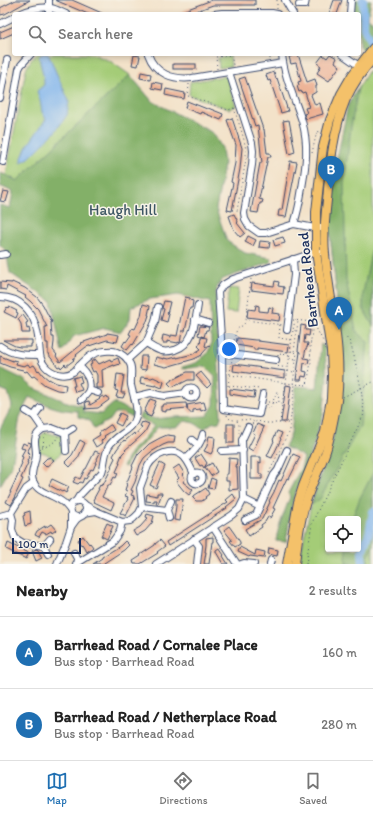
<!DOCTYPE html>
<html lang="en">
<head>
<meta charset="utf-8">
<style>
	body { margin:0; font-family:Itim,sans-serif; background:#f2f2f2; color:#222 }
	.controls { position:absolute; right:12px; bottom:12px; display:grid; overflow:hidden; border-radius:4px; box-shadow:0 2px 6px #0003 }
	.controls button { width:36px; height:36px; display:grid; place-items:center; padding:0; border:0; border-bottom:1px solid #e0e0e0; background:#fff; color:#222; font:20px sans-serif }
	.scale { position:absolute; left:12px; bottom:10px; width:69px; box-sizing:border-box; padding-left:4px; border:2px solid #1b2f5e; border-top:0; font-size:11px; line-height:14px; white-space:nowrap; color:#1b2f5e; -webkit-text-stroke:3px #f7f3e8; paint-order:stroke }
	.you { position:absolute; left:229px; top:349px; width:14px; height:14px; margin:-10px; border:3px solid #fff; border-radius:50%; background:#1a73e8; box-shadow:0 0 0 6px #1a73e833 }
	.badge { display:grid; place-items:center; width:26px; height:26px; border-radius:50%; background:#1f6fb2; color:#fff; font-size:13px; font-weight:700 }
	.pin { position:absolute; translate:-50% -33px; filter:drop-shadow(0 1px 2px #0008) }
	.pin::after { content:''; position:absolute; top:21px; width:14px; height:12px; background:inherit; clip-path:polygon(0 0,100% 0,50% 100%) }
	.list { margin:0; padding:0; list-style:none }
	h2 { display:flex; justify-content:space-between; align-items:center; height:52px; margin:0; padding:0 16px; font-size:17px }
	h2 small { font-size:13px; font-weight:400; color:#767676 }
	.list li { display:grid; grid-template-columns:26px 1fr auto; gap:12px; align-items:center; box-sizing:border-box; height:72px; padding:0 16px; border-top:1px solid #e0e0e0 }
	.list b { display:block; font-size:15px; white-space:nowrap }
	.list p { margin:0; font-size:13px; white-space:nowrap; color:#767676 }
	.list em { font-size:13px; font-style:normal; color:#767676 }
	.icon { flex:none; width:22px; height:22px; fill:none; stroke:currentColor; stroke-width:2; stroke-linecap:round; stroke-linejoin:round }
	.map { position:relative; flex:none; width:373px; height:564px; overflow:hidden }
	.search { position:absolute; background:#fff; box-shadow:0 2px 6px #0003; left:12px; right:12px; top:12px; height:44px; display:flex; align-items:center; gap:10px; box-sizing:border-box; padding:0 14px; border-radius:4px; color:#767676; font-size:15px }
	.sheet { height:196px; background:#fff }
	nav { display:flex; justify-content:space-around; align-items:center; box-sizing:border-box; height:56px; border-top:1px solid #e0e0e0; background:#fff; font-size:11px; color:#767676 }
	nav a { display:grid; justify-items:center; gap:2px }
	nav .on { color:#1f6fb2 }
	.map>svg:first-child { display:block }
	.green { fill:#a4cc77; stroke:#607e6a; fill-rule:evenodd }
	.forest { fill:#83b068; stroke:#4f7063 }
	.water { fill:#7eb3ec; stroke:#4c71a5 }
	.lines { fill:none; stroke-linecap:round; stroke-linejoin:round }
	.river { stroke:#7eb3ec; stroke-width:8 }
	.building { fill:#ecaf91 }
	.minor-casing { stroke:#3b4a6e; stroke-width:8 }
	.major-casing { stroke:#3b4a6e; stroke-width:10 }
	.path { stroke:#3b4a6e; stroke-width:1; stroke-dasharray:1 3; stroke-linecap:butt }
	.minor { stroke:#fff; stroke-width:6 }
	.major { stroke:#f4c16a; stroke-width:8 }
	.labels { text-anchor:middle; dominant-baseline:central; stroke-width:3; stroke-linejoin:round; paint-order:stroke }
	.park-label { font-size:15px; fill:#3d5664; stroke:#f7f3e8 }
	.street-label { font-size:15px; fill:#1b2f5e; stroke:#f7f3e8 }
</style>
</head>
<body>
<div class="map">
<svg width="373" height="564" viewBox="0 0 373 564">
	<rect width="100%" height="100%" fill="#f7f3e8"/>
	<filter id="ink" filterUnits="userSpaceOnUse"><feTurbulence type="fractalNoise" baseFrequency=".025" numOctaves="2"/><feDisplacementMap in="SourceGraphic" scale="8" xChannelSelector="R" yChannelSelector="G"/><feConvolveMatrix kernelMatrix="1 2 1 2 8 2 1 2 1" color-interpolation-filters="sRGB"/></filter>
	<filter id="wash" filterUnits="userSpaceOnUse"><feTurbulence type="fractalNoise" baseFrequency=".012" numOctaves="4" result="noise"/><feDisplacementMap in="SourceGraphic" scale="16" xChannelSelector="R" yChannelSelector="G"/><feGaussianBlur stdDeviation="0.9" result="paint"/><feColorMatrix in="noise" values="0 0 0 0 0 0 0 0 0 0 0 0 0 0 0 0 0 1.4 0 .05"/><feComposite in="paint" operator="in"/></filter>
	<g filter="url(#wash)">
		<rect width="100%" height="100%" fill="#f3e2c9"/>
		<g class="green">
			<path d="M37,54H93L110,61L130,75L17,181L6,175L26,69L31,60Z"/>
			<path d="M230,56L231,66L219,68L218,58Z"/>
			<path d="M373,66V564H299L304,538L311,505L333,439L339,401L343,354L329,225L348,105L369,70ZM328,519H358V549H328Z"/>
			<path d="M224,76L227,77L236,106L229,109L189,95L190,82Z"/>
			<path d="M229,288L239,289L236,313L226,312Z"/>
			<path d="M46,432L59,436L61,435L62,436C62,446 64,453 55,459L45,453L39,452C38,443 37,437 46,432Z"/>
		</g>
		<g class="forest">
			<path d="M354,0H371L368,18L373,22V41L364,51L359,46V14H354Z"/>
			<path d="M130,75L152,101L213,133L222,148L224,165L216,209L227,241L245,253L271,258V262L223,279C215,288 216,291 216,302L221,417L219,422L212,423L204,429L194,423L185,421L176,427H158L147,440L134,452L125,467L123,466L132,450L143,440L154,426L139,418L141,413L155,419L174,417L207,416L214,405L215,376L205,366L183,369L182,367L196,363L207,354L211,345L210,302L178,295L150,299L131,307L130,319L121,332L105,328L74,336L62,352L51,301L10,273L6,251L0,245V205L10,208L13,192L0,186V173L6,175L17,181Z"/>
			<path d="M358,88L351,127L344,183L346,280L356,330L368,342L360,426L320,499L311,505L333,439L339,401L343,354L329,225L333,178L348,105Z"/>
			<path d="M373,243V326L363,308V293Z"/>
			<path d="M321,344L325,347L327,380L323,415L311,453L294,497L290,516L286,542L276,541L279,526L290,497L288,493L301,468L304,457L285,447L291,434L296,386L317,388Z"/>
			<path d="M0,368L23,379L34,388L69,403L84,406L83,412L101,414L114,403L133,412L132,417L122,413H115L111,419L94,429L89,420L78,417V411C59,411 46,405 29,397L20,417L12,465L0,486V429L12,406L8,392L0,389Z"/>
			<path d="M373,473V544L368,559L369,564H346V549H358V519H352L360,498Z"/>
		</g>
		<path class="water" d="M42,54H47L49,55L55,70L69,101L67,115L55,132L29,158L20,163L26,148L46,119L42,112L40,100L37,91L44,85V79L39,57Z"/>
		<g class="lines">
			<g class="river">
				<path d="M363,0L364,28L373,47"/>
				<path d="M363,564L362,552L369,533L373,512"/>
			</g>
		</g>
		<g id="blocks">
			<g class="building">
				<path d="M16,0H30L5,14L0,15V8Z"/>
				<path d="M55,0H72L104,14H88Z"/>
				<path d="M212,0H255V5H213L188,14H178L185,10Z"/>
				<path d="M334,0H342L337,14H329Z"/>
				<path d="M14,26V33L0,39V32Z"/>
				<path d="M291,54H298L307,82L315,79L317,86H316V92L311,95L315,105L320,103L323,114L306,119L304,114L307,113L305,108L309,107L307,102H308L305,92L302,93L301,91L299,92L297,86L299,85L298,82L301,81L296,63L291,64L289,57L292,56Z"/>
				<path d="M330,54L337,58L335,62L340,66L329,81L317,73L321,66L317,63L323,55L327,58Z"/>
				<path d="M134,55L140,56L138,66L132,65Z"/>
				<rect x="173" y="64" width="23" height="5"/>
				<path d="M141,72L151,74L150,80L140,78Z"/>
				<path d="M274,72L276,79L277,78L288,111L281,113L270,80L268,81L266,75Z"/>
				<path d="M245,77L263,129H264L267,153H270L271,157H268L259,199L263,200L262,203H260L258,213L251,212L260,163H262L258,125L255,126L239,79Z"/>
				<path d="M153,82L163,84L162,90L152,88Z"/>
				<path d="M166,89L185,93L184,99L165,95Z"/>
				<path d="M187,101L207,109L208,108L223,114L221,120L201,112L200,114L185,108Z"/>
				<path d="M232,118L242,148L240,169L232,211L227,210L233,183L231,182L235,163L236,145L227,120Z"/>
				<path d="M289,120L295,152L289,154L283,121Z"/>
				<path d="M290,161L297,162L286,217L278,216L279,210H282Z"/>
				<path d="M3,191L9,192L6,202L0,201Z"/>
				<path d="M234,214L238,222L237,223L245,233L240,237L234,230L229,216Z"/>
				<path d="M248,236L256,240L253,246L245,242Z"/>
				<path d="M283,237L285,243L275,246L273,240Z"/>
				<path d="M260,241L270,242L269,248L259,247Z"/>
				<path d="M275,281L279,282L278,286L284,287L283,294L251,290L252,283L274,286Z"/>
				<path d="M0,282L12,283V282L25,288L37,297L43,305L49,317V316L52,322H51L52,337H54V342L53,350L57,355L56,356L60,362L82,344L81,343L107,334V333L119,335L117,342L107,340L86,347L76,355L77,356L73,359L74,360L66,366L65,364L61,368L60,366L58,367L48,354V343H46L45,327H47L38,309L30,301L25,297L26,296L7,286L6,290L0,289Z"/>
				<path d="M185,297L190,298V300L193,301L192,308H190L185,331H182L180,343L178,342V343L167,341V343H163V341H162L163,335L171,337V335L177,336Z"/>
				<path d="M164,301L170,302L167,314H169L167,322L161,320L164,309L162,308Z"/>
				<path d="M143,304L150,306L148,315H149L147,321L133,345L132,344L127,350L122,346L125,341L126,342L131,335L129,334L132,328L135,329L141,316Z"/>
				<path d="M256,305L259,306V311L268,312L269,307L273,308L272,313L280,314L279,321L247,317L248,309L255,310Z"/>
				<path d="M7,307L8,308L9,307L17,311L16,312L18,313L16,318L4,312Z"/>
				<path d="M23,315L28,322L26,323L27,329L29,328L30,333H22L21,324L18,319Z"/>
				<path d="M301,325L306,326L305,330H310L309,336L305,335L304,343H308L307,348H306L304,358L309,359L308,364L304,363L303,371L307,372L306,377L302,376L301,380H296L300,352L298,351Z"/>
				<path d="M200,326L209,327L208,330H206L204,337L198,335Z"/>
				<path d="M201,337L207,338L205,346L206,347L210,345L202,354V355L194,359L166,367L154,364L156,357L164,359V358L168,359L177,357V358L193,354L201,349L198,346L200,344Z"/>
				<path d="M237,338L255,340H258V341L289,345L288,352L257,348V350H254V348L236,345Z"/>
				<path d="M3,340H32V344H31V347H20L15,346Z"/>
				<path d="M0,356L13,361V360L17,361L16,364L24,366L28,364L30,367L34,365L38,371L39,370L43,375L49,380V379L56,383L66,385L65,391L57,390L45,385L34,376L32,377L27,371L25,372L23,370L10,367L0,363Z"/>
				<path d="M141,356H147L146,370L140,369Z"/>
				<path d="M118,358L120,364L114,366V365L102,370L103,388H96V384H97V375L95,371L93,372L90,365L92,364L91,362L95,359L99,364L110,359L111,361Z"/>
				<path d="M234,364L285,371V378L233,371Z"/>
				<path d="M187,372H194V380H188L180,384L179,383L174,386L172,387L168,383L173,379H174Z"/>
				<path d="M201,372L211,384L207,388L196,376Z"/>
				<path d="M117,374L124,375L121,393H125L123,398L116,397L118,391L115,390Z"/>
				<path d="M80,376L82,382L79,383L82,390L75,392L73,386H75L73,378Z"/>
				<path d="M141,377L152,378L153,377L164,382L162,388L155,385V386L140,383Z"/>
				<path d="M286,385L291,386L286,422H281Z"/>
				<path d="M230,389L255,392L254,398L230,394Z"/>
				<path d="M103,396L104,398L107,396L109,400L98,408L84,409L86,408L85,402L89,401L90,405L100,399L99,398Z"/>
				<path d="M150,399L156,401L152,412H153L151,417L146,415V413L144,412Z"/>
				<path d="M204,402L206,409L201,411L200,409L193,410V413H190V411H188L187,405Z"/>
				<path d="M186,403L187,408L166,410V412L161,411V406H163L164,404H170Z"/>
				<path d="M120,413L126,416L121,426L115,423Z"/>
				<path d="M142,422L143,423L144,422L149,424L145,432L140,437L125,450H126L122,454L119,462L120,463L116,472L118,473L116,478L114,477L110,485H108L102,497L114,503L111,510L94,502L95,501L93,500L99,489H98L100,485L101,486L102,484L103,485L112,467L111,466L115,458L113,456L117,449L124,440L125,441L134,433L135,435L142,427L140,426Z"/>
				<rect x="227" y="424" width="7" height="19"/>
				<path d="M257,424L264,427L253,451L248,448L255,434L253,433Z"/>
				<path d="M110,425H111L114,430L104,436L105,437L101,441L102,443L96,447L92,440L100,435L99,433Z"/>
				<path d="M277,431L282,433L280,438L281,439L272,458L267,456L274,441L273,440Z"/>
				<path d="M167,435L175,436L174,443H168L163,445L151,452L144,458L140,465L135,482L131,490L133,491L131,495L134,496L133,498H135L126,516L120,513L128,499H127L128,497L125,496L127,491L125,490L127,484H126L129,477L133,467L132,466L138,454V455L149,444L160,438Z"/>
				<path d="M209,436L215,437L214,448L211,454L204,451L207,446Z"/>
				<path d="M80,440L85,443L78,458L70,467L65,462L72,455Z"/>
				<path d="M28,442L31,443V445L27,452L30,453L28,456L29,457L27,461H28L27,463H28L21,478L23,479L14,498H15L11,505L6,502L11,492H10L19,473L18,472L22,463L21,462L23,457L21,456L25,449L21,448L23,443L27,445Z"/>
				<path d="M95,451L100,453L95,463H96L93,470L91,469L86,479L84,478L82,483L80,482L78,484L73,482L76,477L80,479L85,469H86Z"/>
				<path d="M201,454L207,463L204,468L202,465L200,466L195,458Z"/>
				<path d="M293,454L300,457L289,479L287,478L279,495L273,508L275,509L270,518L268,517L265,522L261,525L262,527L249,536L245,529L262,519L270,502L269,501L274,492L279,480L281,481Z"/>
				<path d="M50,457L54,460L46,467L42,463L47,458H48Z"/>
				<path d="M251,457H261V463L259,462V474H262V479H251Z"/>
				<path d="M229,458L237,459L236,467H237L238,489L229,490V481H226V474H228Z"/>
				<path d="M160,463L165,466L156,488L150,485Z"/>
				<path d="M212,463L217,472L211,476L205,467Z"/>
				<path d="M179,465L184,473L182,475L185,479L183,482L193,490L189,495L184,491L176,481L179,478L173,469Z"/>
				<path d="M211,478L216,480L214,489L208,488Z"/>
				<path d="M52,479L69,487L66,493L63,491L62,492L49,485Z"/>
				<path d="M206,488L209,494L205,497L206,498L202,501H196L192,497Z"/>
				<path d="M157,493H162L158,504H156L157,500H154V502L146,501L147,494L157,496Z"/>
				<path d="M233,494L236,499L226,507L227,508L168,546L166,542L228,502L226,500Z"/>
				<path d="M176,499H183L180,521L174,520L176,506Z"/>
				<path d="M30,511L31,524L25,526L23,516L25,515L24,513Z"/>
				<path d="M147,514L154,516L152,523L145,531L136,536L133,531L140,527L148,518L146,517Z"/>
				<path d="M107,523L113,526L107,539L101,536Z"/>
				<path d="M51,524L56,530L52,533L51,531L46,534L42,532L39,537L35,535L37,531L45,526V528Z"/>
				<path d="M229,526L234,533L240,542V544L235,547L230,541L232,540L224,530Z"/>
				<path d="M83,536L89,544L90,543L93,547L87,552L82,544L81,545L78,540Z"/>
				<path d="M213,537V542H212L209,564H204L206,552H205L206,545V538Z"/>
				<path d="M160,540L165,546L157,552L158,553L140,564H134L133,561L141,556L140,555L155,545V544Z"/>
				<path d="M125,541L129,545L124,550L104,563L105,564H93L102,558V557L120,546Z"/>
				<path d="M8,543L29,553L26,559L6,549Z"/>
				<path d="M240,547L255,555L256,550L265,552L264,558L250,556L249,557L238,552Z"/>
				<path d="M219,548L224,555L223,556L228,564H223L216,552V550Z"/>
				<path d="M269,548L278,550L277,556L268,554Z"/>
				<path d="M37,549L38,550L42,558L36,561L32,551Z"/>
			</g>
		</g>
	</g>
	<g filter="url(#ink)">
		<use href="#blocks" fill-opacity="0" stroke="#3b4a6e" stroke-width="1"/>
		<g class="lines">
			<g class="minor-casing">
				<g id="minor">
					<path d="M285,0L293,14"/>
					<path d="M299,5H305L306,0"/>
					<path d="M19,14C27,10 43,6 51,8C56,9 61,12 66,14"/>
					<path d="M49,14V0"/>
					<path d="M214,14L222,13H272L277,14"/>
					<path d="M350,14L351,0"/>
					<path d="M0,24L14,17"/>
					<path d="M148,54C155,74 173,80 192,78L283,63"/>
					<path d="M282,54C284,77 295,99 302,121C309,145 306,165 302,188C300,201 298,212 294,224"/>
					<path d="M342,54L362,68"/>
					<path d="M229,72L252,143L253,151L252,165L244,213L245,219L249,226L259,233H266L294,224L315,228H324"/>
					<path d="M0,98L7,60"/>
					<path d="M3,162L19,69L21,65L31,54"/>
					<path d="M0,255L6,254"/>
					<path d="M0,297C10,297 18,300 25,307C35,317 37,329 39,343C40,352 39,359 45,366C51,373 63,378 73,372C75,371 77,368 79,366C87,358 93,352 105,351C109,351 113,350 117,352C123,354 127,358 130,364C133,370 130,378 131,385C134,401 144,417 127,430C121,435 114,438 109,446C104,454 105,464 102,472L79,496L76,501"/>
					<path d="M195,319L208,323"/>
					<path d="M287,330L294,275L293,259"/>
					<path d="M146,343C151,346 156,350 162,351C166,352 171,351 175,350C194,344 195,322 198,305"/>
					<path d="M0,346C12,355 25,355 39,355"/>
					<path d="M222,353L276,360"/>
					<path d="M128,359L146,343L155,322L158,307"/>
					<path d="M79,366C86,372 93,383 88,392C86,395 84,397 81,400"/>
					<circle cx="191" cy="393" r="5.5"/>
					<path d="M89,390L98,393"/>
					<path d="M263,394L259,414L223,409L222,353L218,292L223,285L233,279L316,252H325"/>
					<path d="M134,397L151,393L159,395L165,396L186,393"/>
					<path d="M26,411L34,416L43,429C31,437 36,443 36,454C36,461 32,468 32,476C33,492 50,493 61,501C65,503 67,507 70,510"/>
					<path d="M34,416L40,408"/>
					<path d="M43,429L52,428L65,433L66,451"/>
					<path d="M65,433L73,428"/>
					<path d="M192,440L198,445"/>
					<path d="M222,451L243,450"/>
					<path d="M186,459C193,452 201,445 203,434"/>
					<circle cx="197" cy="478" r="5.5"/>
					<path d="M34,483L26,489L11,513L13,520L12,529L15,538L23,543L44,546"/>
					<path d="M244,499L260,507"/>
					<circle cx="78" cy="509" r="8"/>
					<path d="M142,507L167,510"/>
					<path d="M96,511L122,522L130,521L134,518L139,513L142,507L140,488L148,466C155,454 173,446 184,457C188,461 191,468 194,474"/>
					<path d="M71,512V527L76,520L81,516"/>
					<path d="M84,513L96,511L85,505"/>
					<path d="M0,516L11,513"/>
					<path d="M169,518L167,510L171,501"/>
					<path d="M245,520L256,515L274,475L278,470L287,450"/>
					<path d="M213,527L237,564"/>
					<path d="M194,539L199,546L197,564"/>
					<path d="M74,553L79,562"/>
					<path d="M48,554L44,546L50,539"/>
					<path d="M57,564L66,542L71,527"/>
					<path d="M76,564L113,541L120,531L122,522"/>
					<path d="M156,564L232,515L239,509L244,499L242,440L248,427"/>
					<path d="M241,564L244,563L254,564"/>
					<path d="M270,564L271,560"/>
				</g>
			</g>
			<g class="major-casing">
				<g id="major">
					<path d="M287,564L298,502L303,486L325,432L331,399L332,375L331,351L316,252V212L323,147L330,120L341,94L352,75L373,48"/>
					<path d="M295,564C297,544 299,524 305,505C310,486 320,469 326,451C331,435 334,418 337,401C343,351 330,303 325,254C323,236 325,218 327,200C330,166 333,130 346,99C353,84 362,71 373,59"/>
				</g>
			</g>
			<g class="path">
				<path d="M277,9V0"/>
				<path d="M270,54V60"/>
				<path d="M217,69L216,57L231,55L233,65"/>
				<path d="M189,84L188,96L228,110L234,108"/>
				<path d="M234,108C239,125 247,142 246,159L237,211"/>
				<path d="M312,153L317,131L320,132"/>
				<path d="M251,279L246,320L283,325"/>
				<path d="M293,320L313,322L323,341"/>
				<path d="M295,320L293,330L296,331"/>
				<path d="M280,325L279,338L292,340"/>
				<path d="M234,348C234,343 234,335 237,330C239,326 244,327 246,320"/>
				<path d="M291,351L294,352L298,321"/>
				<path d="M278,356V354L290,355"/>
				<path d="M290,358L296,359"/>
				<path d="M276,364V366L288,368"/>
				<path d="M288,371L294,372"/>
				<path d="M230,375L286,383L293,330H292"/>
				<path d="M293,384L307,385L311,362L310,348L313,322"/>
				<path d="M228,386L232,359"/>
				<path d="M229,386L260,389"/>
				<path d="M343,397L373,382"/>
				<path d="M268,402L279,403"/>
				<path d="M267,404L268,408L270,409L277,391L278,392L279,403L282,404"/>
				<path d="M227,415C230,425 246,416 254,422"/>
				<path d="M237,421L239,425V433"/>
				<path d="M280,423L282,404L286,383L293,384L297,353L294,352"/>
				<path d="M252,424L257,421L265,423H290"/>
				<path d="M43,446L44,437L46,434"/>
				<path d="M42,447C48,447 56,442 58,436"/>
				<path d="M269,473L286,437L290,432V423L295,384"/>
				<path d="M306,564L312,523L364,414L361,388L354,356L350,342L342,333"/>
			</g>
			<use href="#minor" class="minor"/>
			<use href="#major" class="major"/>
		</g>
	</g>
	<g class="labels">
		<g class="park-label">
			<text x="123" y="210">Haugh Hill</text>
		</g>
		<g class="street-label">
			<text transform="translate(308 280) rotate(-96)">Barrhead Road</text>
		</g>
	</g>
</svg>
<div class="controls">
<button><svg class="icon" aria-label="locate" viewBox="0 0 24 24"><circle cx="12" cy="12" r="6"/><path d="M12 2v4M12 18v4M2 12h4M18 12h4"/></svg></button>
</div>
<div class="scale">100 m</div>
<div class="you"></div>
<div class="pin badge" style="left:339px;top:330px">A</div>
<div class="pin badge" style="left:331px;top:189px">B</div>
<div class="search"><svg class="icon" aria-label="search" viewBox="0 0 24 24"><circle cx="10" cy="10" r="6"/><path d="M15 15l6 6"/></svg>Search here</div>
</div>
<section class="sheet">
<h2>Nearby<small>2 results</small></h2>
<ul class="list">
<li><span class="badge">A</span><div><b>Barrhead Road / Cornalee Place</b><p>Bus stop · Barrhead Road</p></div><em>160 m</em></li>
<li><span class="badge">B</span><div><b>Barrhead Road / Netherplace Road</b><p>Bus stop · Barrhead Road</p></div><em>280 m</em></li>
</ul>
</section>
<nav>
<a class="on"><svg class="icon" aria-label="map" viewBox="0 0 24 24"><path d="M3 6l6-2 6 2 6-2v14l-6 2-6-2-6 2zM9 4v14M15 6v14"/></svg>Map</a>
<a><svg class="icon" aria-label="directions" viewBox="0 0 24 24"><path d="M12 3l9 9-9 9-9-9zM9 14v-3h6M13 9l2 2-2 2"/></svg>Directions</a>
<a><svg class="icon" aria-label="saved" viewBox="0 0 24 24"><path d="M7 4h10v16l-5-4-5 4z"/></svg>Saved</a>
</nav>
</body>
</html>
